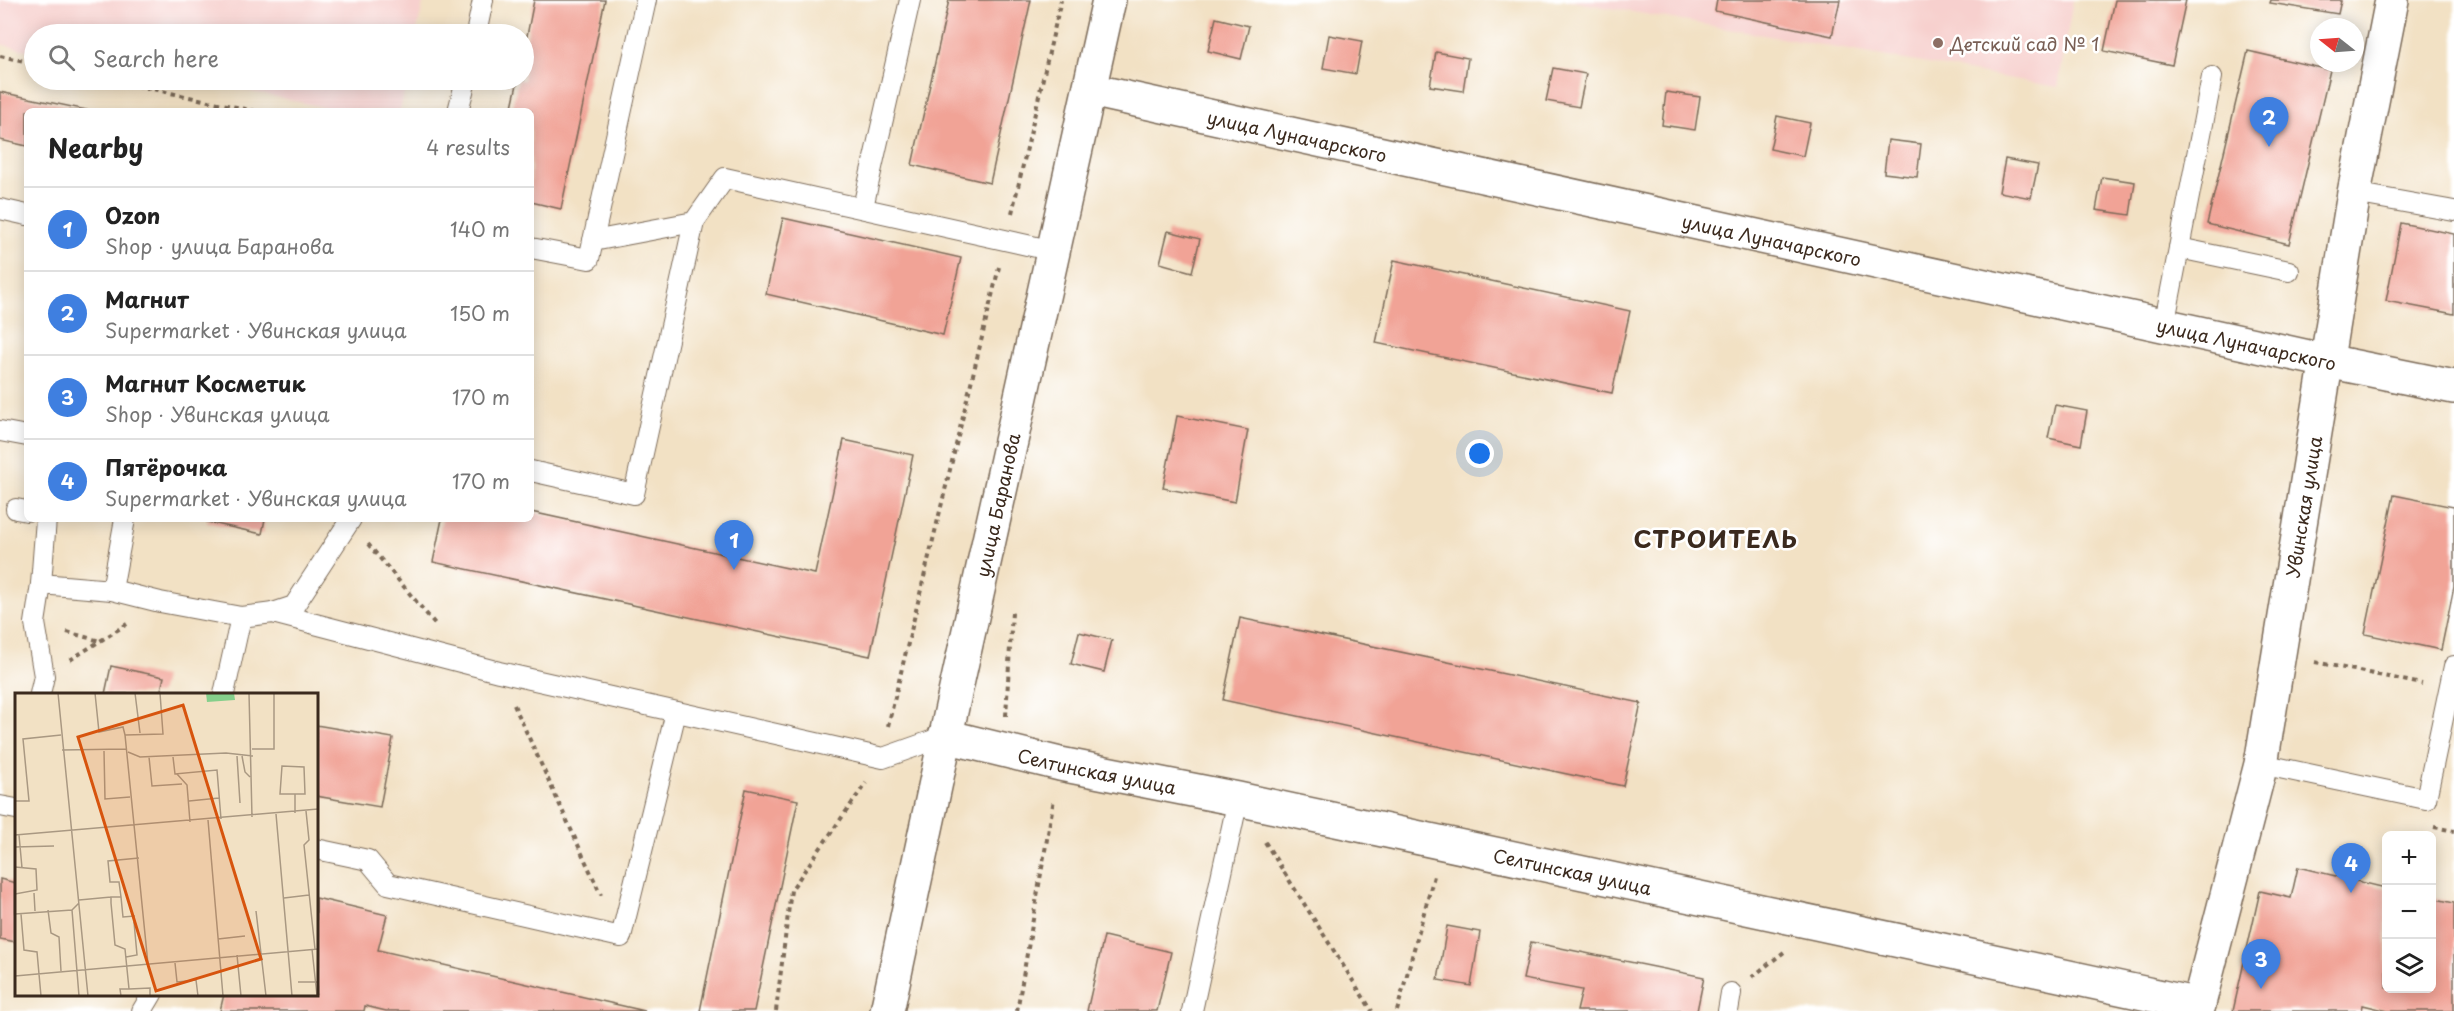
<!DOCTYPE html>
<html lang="en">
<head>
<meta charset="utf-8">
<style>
	body { margin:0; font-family:"Playpen Sans",sans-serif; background:#f2f2f2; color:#222 }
	.controls { position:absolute; right:18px; bottom:18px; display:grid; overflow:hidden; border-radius:9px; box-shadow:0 3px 15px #0003 }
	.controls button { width:54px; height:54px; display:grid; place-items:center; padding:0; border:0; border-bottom:2px solid #e0e0e0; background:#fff; color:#222; font:30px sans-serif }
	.compass { position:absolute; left:2310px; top:18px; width:54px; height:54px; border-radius:50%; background:#fff; box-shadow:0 3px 15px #0003; rotate:287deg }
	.you { position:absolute; left:1480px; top:454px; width:21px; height:21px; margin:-15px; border:4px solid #fff; border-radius:50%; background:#1a73e8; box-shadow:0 0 0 9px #1a73e833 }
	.badge { display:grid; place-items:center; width:39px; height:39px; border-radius:50%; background:#b5179e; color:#fff; font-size:20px; font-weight:700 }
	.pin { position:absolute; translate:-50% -50px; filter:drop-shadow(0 2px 3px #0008) }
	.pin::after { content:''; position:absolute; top:32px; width:21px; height:18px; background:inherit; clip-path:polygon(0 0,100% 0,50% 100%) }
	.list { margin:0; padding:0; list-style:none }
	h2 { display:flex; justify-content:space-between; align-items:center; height:78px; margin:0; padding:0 24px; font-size:26px }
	h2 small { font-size:20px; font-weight:400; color:#767676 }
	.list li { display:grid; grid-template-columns:39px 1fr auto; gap:18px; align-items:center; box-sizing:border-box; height:84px; padding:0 24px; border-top:2px solid #e0e0e0 }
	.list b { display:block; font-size:22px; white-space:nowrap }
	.list p { margin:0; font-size:20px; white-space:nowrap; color:#767676 }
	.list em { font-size:20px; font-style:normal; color:#767676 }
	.icon { flex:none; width:33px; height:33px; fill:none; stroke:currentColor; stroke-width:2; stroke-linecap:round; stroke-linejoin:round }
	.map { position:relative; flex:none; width:2454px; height:1011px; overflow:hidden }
	.search { position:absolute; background:#fff; box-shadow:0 3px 15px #0003; left:24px; top:24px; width:510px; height:66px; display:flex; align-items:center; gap:15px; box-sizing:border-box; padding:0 21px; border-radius:33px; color:#767676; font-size:22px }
	.panel { position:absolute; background:#fff; box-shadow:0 3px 15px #0003; left:24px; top:108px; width:510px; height:414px; border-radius:9px }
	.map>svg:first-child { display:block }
	.built { fill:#f7d0ce }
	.building { fill:#f1a396 }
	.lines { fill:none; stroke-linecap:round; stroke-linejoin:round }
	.service-casing { stroke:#7b6a58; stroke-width:22 }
	.minor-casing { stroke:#7b6a58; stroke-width:36 }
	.tertiary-casing { stroke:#7b6a58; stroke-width:36 }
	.path { stroke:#7b6a58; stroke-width:4; stroke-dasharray:4.5 4.5; stroke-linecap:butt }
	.service { stroke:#fff; stroke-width:20 }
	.minor { stroke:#fff; stroke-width:33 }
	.tertiary { stroke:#fff; stroke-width:33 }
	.education-dot { fill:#8d6e63; stroke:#fff; stroke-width:2 }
	.labels { text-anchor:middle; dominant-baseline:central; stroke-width:5; stroke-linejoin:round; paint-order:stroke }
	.education-label { font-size:18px; fill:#785e54; stroke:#fff; text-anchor:start }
	.street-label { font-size:18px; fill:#3b2a1e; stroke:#fff }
	.district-label { font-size:24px; font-weight:bold; letter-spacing:1.5px; fill:#3b2a1e; stroke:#fff }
	.inset-road { fill:none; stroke:#a99882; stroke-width:1.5 }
	.view { fill:#d7540e; fill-opacity:0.15; stroke:#d7540e; stroke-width:3 }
	.inset-edge { fill:none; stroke:#3b2a1e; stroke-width:3 }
</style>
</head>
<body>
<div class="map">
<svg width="2454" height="1011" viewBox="0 0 2454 1011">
	<rect width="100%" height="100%" fill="#fff"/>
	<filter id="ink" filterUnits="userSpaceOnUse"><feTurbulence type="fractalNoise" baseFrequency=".0167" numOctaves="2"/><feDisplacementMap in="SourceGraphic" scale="12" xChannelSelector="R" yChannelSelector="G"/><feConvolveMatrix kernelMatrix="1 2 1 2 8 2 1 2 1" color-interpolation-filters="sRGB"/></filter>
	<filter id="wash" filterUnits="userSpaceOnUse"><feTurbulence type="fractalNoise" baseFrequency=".008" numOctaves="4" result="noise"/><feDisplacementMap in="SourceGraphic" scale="24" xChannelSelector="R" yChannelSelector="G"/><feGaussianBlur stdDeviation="1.35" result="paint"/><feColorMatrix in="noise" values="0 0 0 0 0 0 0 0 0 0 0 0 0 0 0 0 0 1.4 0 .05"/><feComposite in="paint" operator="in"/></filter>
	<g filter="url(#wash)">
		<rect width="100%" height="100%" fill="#f2e1c4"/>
		<g class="built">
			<path d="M0,0H424L416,34H34V52L0,44Z"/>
			<path d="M1565,0H2073L2058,87Z"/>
			<path d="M199,80H407L400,111H340Z"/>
		</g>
		<g id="blocks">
			<g class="building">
				<path d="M534,0H605L561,209L531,202V111H511L518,80H524V51Z"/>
				<path d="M949,0H1031L990,183L912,165Z"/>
				<path d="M1717,0H1840L1832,36L1715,11Z"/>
				<path d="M2115,0H2186L2172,65L2104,51Z"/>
				<path d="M2271,0H2341L2338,14L2270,3Z"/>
				<path d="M1216,18L1249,26L1241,59L1208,51Z"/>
				<path d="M1329,35L1362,41L1356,74L1323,68Z"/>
				<path d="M2248,51L2330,70L2289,244L2207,224Z"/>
				<path d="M1436,52L1468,58L1463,91L1430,86Z"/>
				<path d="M1553,68L1586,74L1579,107L1546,101Z"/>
				<path d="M0,92L87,110V111H27V146L0,140Z"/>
				<path d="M1666,92L1700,97L1695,130L1662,125Z"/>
				<path d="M1777,116L1810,123L1803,156L1770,149Z"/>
				<path d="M1888,140L1921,144L1917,177L1884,173Z"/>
				<path d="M2005,159L2038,165L2031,198L1999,192Z"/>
				<path d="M2102,177L2135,182L2130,215L2096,210Z"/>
				<path d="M783,218L961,258L943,335L766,294Z"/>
				<path d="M2401,223L2454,234V314L2386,301Z"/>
				<path d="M1168,231L1200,239L1192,272L1160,263Z"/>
				<path d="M1394,260L1630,311L1612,393L1376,343Z"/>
				<path d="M2055,405L2087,411L2081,445L2048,438Z"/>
				<path d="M1177,416L1248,430L1235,502L1163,488Z"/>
				<path d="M844,440L913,455L870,656L433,562L442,519H531V512L815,574Z"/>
				<path d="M2394,495L2454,507V587L2441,650L2365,634Z"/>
				<path d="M208,519H265L262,534L207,522Z"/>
				<path d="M1240,618L1641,703L1623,786L1223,700Z"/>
				<path d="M1079,632L1112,640L1104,672L1071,664Z"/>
				<path d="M111,666L164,677L160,694H105Z"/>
				<path d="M316,725L393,738L380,807L316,796Z"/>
				<path d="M746,789L798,800L754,1011H700Z"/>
				<path d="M2298,867L2386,888V988H2432V898L2454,903V1011H2388L2363,1005L2362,1011H2233L2260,891L2291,898Z"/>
				<path d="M0,879L16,883V942L0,939Z"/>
				<path d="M316,898L387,915L378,950L645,1011H386L365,1006L364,1011H220L224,994H316Z"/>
				<path d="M1447,926L1480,932L1471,986L1438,980Z"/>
				<path d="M1104,936L1171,952L1157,1011H1087Z"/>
				<path d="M1531,942L1704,977L1697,1011H1577L1582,990L1523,979Z"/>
			</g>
		</g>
	</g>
	<g filter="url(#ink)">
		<use href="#blocks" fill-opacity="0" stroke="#7b6a58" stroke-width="1.5"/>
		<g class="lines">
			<g class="service-casing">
				<g id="service">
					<path d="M476,34L483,0"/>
					<path d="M458,111L466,80"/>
					<path d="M2354,193L2454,211"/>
					<path d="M863,207L910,0"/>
					<path d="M0,209L27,215"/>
					<path d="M593,241L694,222L725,178L1054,251"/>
					<path d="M531,248L589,259L646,0"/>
					<path d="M2179,248L2289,271"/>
					<path d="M2164,326L2212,77"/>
					<path d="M0,431L27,436"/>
					<path d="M531,471L634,494L694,222"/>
					<path d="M16,509L27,511"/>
					<path d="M41,584L46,519"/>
					<path d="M112,590L125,519"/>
					<path d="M273,613L294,606L351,519"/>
					<path d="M40,694L44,676L35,623L41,584L112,590L160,602L241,617L273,613L499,672L883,758L945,736"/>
					<path d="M224,694L241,617"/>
					<path d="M2261,764L2426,799L2454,666"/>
					<path d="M0,806L16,809"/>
					<path d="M316,849L368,860L388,884L621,937L676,712"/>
					<path d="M142,1011L152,994"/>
					<path d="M1192,1011L1238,799"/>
					<path d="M1728,1011L1731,993"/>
				</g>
			</g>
			<g class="minor-casing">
				<g id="minor">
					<path id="s1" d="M1090,90L2327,361L2454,387"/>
					<path id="s2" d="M945,736L1060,764L1238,799L2199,1005"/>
					<path id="s3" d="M2197,1011L2261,764L2354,193L2392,0"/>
				</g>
			</g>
			<g class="tertiary-casing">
				<g id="tertiary">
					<path id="s4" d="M887,1011L952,707L1109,0"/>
				</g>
			</g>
			<g class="path">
				<path d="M0,56L34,63"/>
				<path d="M110,80L255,111"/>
				<path d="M1012,213L1061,0"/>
				<path d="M368,544L436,625"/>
				<path d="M67,632L100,641"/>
				<path d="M70,660L127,624"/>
				<path d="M2315,662L2422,684"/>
				<path d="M514,705L601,895"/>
				<path d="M1006,716L1012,612"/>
				<path d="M888,726L999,267"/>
				<path d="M2434,827L2454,831"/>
				<path d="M1265,842L1372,1011"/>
				<path d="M1752,977L1784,952"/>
				<path d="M776,1011L791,890L866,783"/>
				<path d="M1017,1011L1054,799"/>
				<path d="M1397,1011L1434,876"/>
			</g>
			<use href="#service" class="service"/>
			<use href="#minor" class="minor"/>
			<use href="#tertiary" class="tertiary"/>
		</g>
	</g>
	<circle class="education-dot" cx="1938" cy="43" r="6"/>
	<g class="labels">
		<g class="education-label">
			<text x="1950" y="43">Детский сад № 1</text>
		</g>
		<g class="street-label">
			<text stroke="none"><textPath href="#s1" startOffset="212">улица Луначарского</textPath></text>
			<text stroke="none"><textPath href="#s1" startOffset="698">улица Луначарского</textPath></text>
			<text stroke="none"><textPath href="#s1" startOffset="1184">улица Луначарского</textPath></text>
			<text stroke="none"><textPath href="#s4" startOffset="518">улица Баранова</textPath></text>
			<text stroke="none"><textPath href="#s3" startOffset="516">Увинская улица</textPath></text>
			<text stroke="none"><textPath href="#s2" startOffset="156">Селтинская улица</textPath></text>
			<text stroke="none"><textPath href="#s2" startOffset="642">Селтинская улица</textPath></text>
		</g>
		<g class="district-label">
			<text x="1716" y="538">СТРОИТЕЛЬ</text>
		</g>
	</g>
	<g transform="translate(15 693)">
		<rect width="303" height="303" fill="#f2e1c4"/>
		<path d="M191,0H219L220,7L192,9Z" fill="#85cf8b"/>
		<path class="inset-road" d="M43,0L73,303M80,0L84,39L108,34L110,42L133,271M120,0L125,40M234,0L237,124M110,42L148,41L145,0M303,51V73M237,56H259V0M47,57L111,56M89,58L90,106L115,104M113,59L125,64L211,60L238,63M222,63L225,110M227,63L230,79L235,84M134,64L137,93L167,91M158,64L160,81L202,77L206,126M162,81L172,92L175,129M0,108H14L8,46L46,42M174,108L204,105M291,118L294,147L289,152L300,256M280,120V101H265L267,73L289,74L290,101H280M261,121L277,303M193,127L208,303M0,142L303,116M4,142L7,175M0,154L39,153M0,174L21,176L22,197L0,201M19,200L20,218M106,204L108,224L120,223M269,205L294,202M64,207L96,204M64,210L57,217L64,303M33,217L36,240L44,244L46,278M241,218L251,303M0,221L57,217M6,221L9,257L22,259L26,303M203,246L230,243M297,256L302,303M222,262L226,303M111,264L122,262L119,229M160,270L162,289L181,287L183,303M0,283L303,256M283,289H302M114,296L135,295V303M106,303L105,296H114L110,256L100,252L96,210V204H106L104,189H95L93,168L124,165"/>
		<path class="view" d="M168,12L246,266L141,298L63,44Z"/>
		<rect width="303" height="303" class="inset-edge"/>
	</g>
</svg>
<div class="controls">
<button>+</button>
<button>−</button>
<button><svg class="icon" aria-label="layers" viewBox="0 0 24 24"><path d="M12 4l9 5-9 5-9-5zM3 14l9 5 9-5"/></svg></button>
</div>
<svg class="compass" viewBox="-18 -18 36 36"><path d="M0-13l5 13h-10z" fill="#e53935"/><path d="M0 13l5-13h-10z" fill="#767676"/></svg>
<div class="you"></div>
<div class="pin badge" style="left:734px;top:570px;background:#3f7fe0">1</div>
<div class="pin badge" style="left:2269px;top:147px;background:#3f7fe0">2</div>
<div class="pin badge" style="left:2261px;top:989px;background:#3f7fe0">3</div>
<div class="pin badge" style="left:2351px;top:893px;background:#3f7fe0">4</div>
<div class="search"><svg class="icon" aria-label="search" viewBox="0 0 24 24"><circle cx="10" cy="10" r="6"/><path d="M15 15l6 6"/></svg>Search here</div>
<section class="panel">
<h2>Nearby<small>4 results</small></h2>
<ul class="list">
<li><span class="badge" style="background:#3f7fe0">1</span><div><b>Ozon</b><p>Shop · улица Баранова</p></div><em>140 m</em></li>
<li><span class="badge" style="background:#3f7fe0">2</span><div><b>Магнит</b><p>Supermarket · Увинская улица</p></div><em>150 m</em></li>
<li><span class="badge" style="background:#3f7fe0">3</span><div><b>Магнит Косметик</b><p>Shop · Увинская улица</p></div><em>170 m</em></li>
<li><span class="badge" style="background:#3f7fe0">4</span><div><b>Пятёрочка</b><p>Supermarket · Увинская улица</p></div><em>170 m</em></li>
</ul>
</section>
</div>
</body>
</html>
